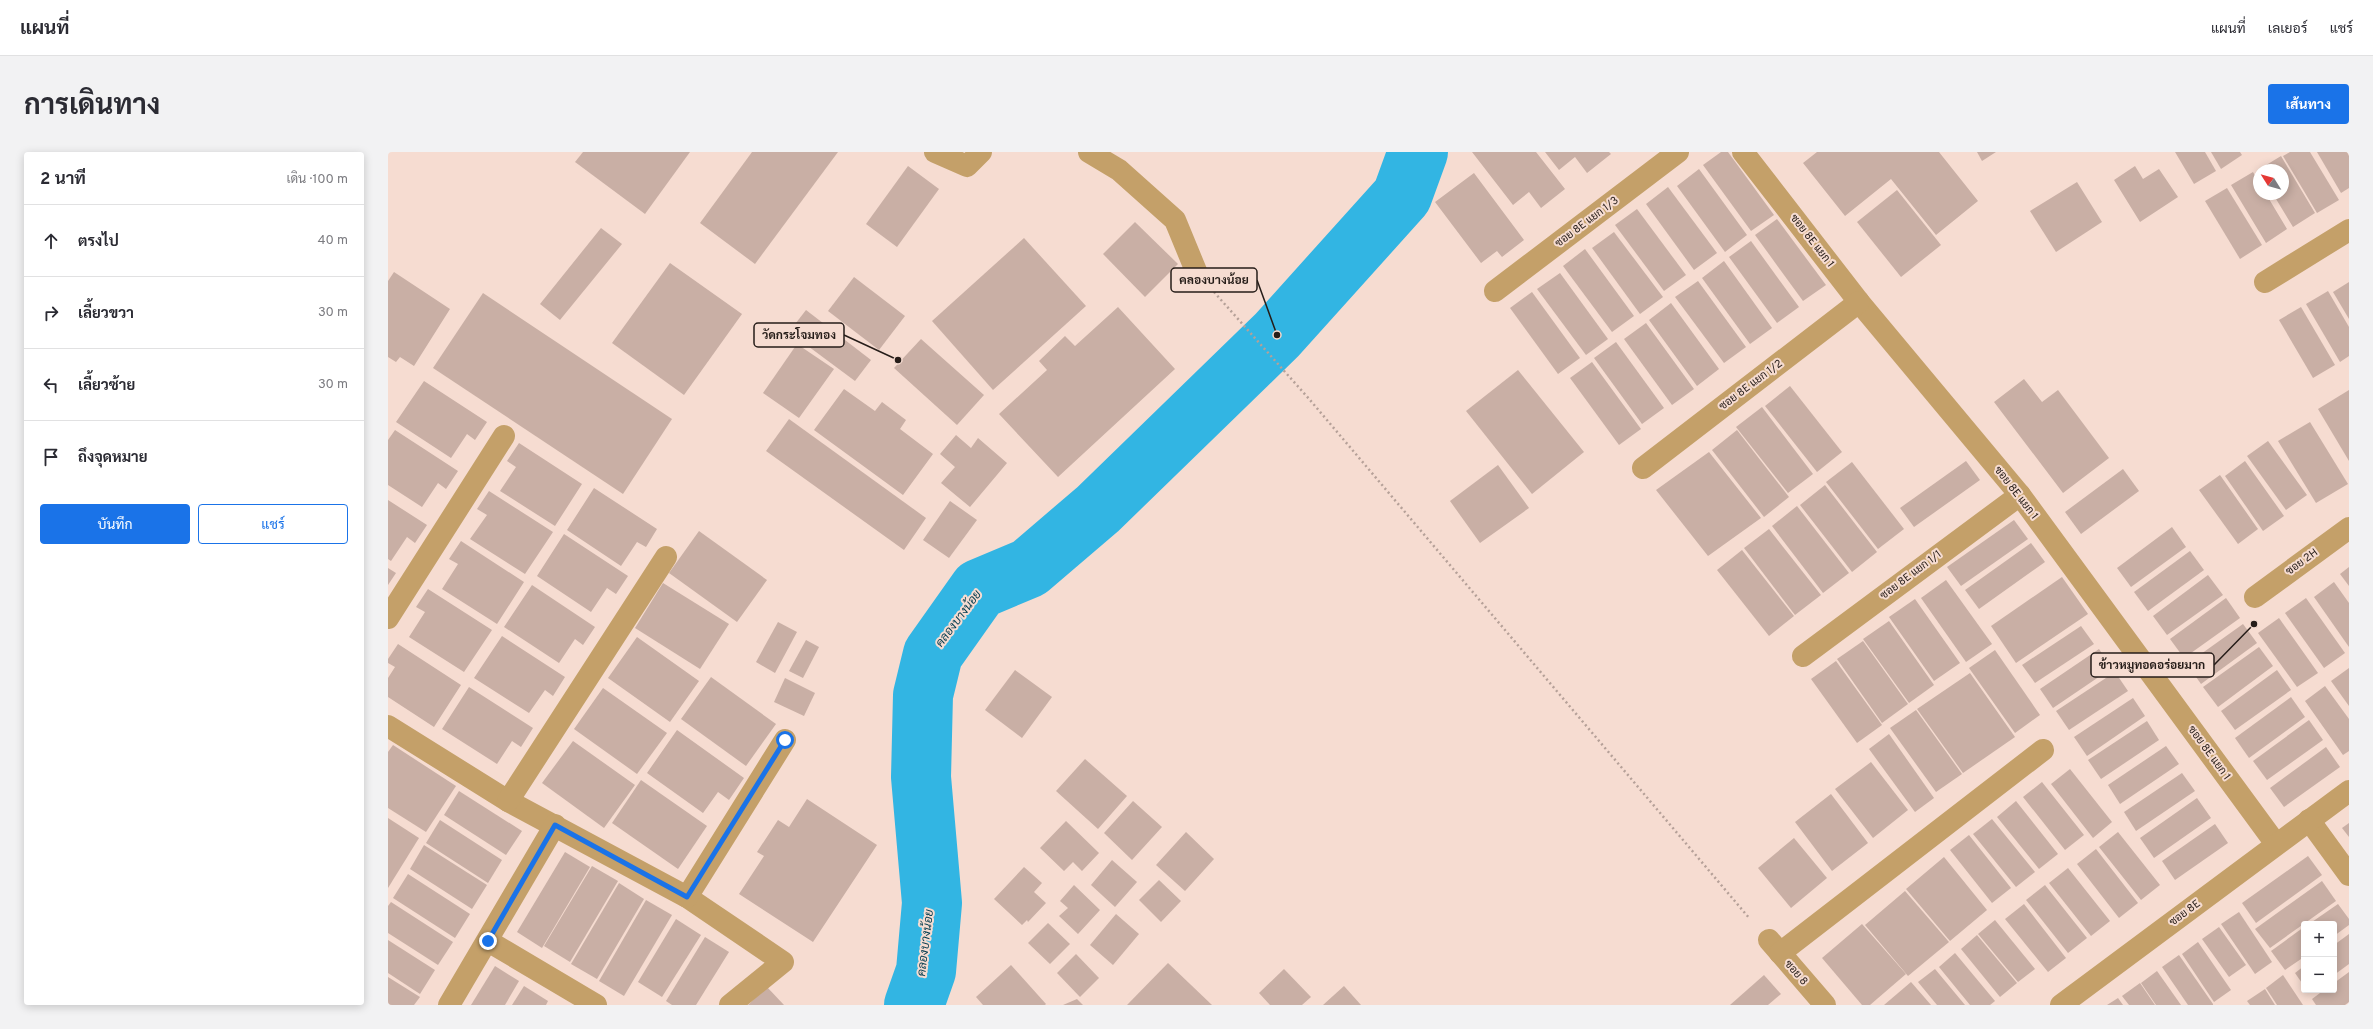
<!DOCTYPE html>
<html lang="th">
<head>
<meta charset="utf-8">
<style>
	body { margin:0; font-family:Overpass,Sarabun,sans-serif; background:#f2f2f3; color:#2b2b33 }
	.controls { position:absolute; right:12px; bottom:12px; display:grid; overflow:hidden; border-radius:4px; box-shadow:0 2px 10px #0003 }
	.controls button { width:36px; height:36px; display:grid; place-items:center; padding:0; border:0; border-bottom:1px solid #e1e1e2; background:#fff; color:#2b2b33; font:20px sans-serif }
	.compass { position:absolute; left:1865px; top:12px; width:36px; height:36px; border-radius:50%; background:#fff; box-shadow:0 2px 10px #0003; rotate:307deg }
	.stop { position:absolute; width:12px; height:12px; margin:-9px; border:3px solid #1a73e8; border-radius:50%; background:#fff }
	.stop.end { background:#1a73e8; border-color:#fff; box-shadow:0 1px 4px #0008 }
	.list { margin:0; padding:0; list-style:none }
	h2 { display:flex; justify-content:space-between; align-items:center; height:52px; margin:0; padding:0 16px; font-size:17px }
	h2 small { font-size:13px; font-weight:400; color:#7c7c81 }
	.list li { display:grid; grid-template-columns:26px 1fr auto; gap:12px; align-items:center; box-sizing:border-box; height:72px; padding:0 16px; border-top:1px solid #e1e1e2 }
	.list b { display:block; font-size:15px; white-space:nowrap }
	.list em { font-size:13px; font-style:normal; color:#7c7c81 }
	.actions { display:flex; gap:8px; padding:12px 16px }
	.actions a { flex:1; padding:9px 0; border:1px solid #1a73e8; border-radius:4px; text-align:center; font-size:14px; color:#1a73e8 }
	.actions .main { background:#1a73e8; color:#fff }
	.icon { flex:none; width:22px; height:22px; fill:none; stroke:currentColor; stroke-width:2; stroke-linecap:round; stroke-linejoin:round }
	.map { position:relative; flex:none; width:1961px; height:853px; overflow:hidden; border-radius:4px }
	header { display:flex; align-items:center; gap:24px; box-sizing:border-box; height:56px; padding:0 20px; background:#fff; border-bottom:1px solid #e1e1e2 }
	header strong { font-size:19px }
	nav { display:flex; gap:22px; margin-inline-start:auto; font-size:14px }
	.intro { display:flex; align-items:center; justify-content:space-between; box-sizing:border-box; height:96px; padding:0 24px }
	h1 { margin:0; font-size:28px }
	.button { padding:10px 18px; border-radius:4px; background:#1a73e8; color:#fff; font-size:14px; font-weight:700 }
	main { display:flex; gap:24px; padding:0 24px }
	aside { flex:1; background:#fff; border-radius:4px; box-shadow:0 2px 10px #0003 }
	.map>svg:first-child { display:block }
	.lines { fill:none; stroke-linecap:round; stroke-linejoin:round }
	.river { stroke:#32b5e3; stroke-width:60 }
	.building { fill:#c9afa5 }
	.path { stroke:#b5a098; stroke-width:2.5; stroke-dasharray:2 3; stroke-linecap:butt }
	.minor { stroke:#c4a069; stroke-width:22 }
	.route { stroke:#1a73e8; stroke-width:5 }
	.labels { text-anchor:middle; dominant-baseline:central; stroke-width:4; stroke-linejoin:round; paint-order:stroke }
	.street-label { font-size:11px; fill:#261d19; stroke:#f6dcd1 }
	.water-label { font-size:12px; font-style:italic; fill:#033c4f; stroke:#f6dcd1 }
	.leader { fill:none; stroke:#261d19; stroke-width:1.5 }
	.callout-dot { fill:#261d19; stroke:#f6dcd1; stroke-width:1.5 }
	.callout { fill:#f6dcd1; stroke:#261d19; stroke-width:1.5 }
	.callout-label { font-size:12px; text-anchor:middle; font-weight:bold; fill:#261d19 }
</style>
</head>
<body>
<header>
<strong>แผนที่</strong>
<nav><a>แผนที่</a><a>เลเยอร์</a><a>แชร์</a></nav>
</header>
<div class="intro"><h1>การเดินทาง</h1><a class="button">เส้นทาง</a></div>
<main>
<aside>
<h2>2 นาที<small>เดิน · 100 m</small></h2>
<ul class="list">
<li><svg class="icon" aria-label="ahead" viewBox="0 0 24 24"><path d="M12 20V5M6 11l6-6 6 6"/></svg><div><b>ตรงไป</b></div><em>40 m</em></li>
<li><svg class="icon" aria-label="right" viewBox="0 0 24 24"><path d="M7 20v-9h11M14 6l5 5-5 5"/></svg><div><b>เลี้ยวขวา</b></div><em>30 m</em></li>
<li><svg class="icon" aria-label="left" viewBox="0 0 24 24"><path d="M17 20v-9H6M10 6l-5 5 5 5"/></svg><div><b>เลี้ยวซ้าย</b></div><em>30 m</em></li>
<li><svg class="icon" aria-label="arrive" viewBox="0 0 24 24"><path d="M6 21V4h12l-3 4 3 4H6"/></svg><div><b>ถึงจุดหมาย</b></div></li>
</ul>
<div class="actions"><a class="main">บันทึก</a><a>แชร์</a></div>
</aside>
<div class="map">
<svg width="1961" height="853" viewBox="0 0 1961 853">
	<rect width="100%" height="100%" fill="#f6dcd1"/>
	<g class="lines">
		<path class="river" d="M526,853L538,819L544,751L533,625L535,543L545,502L591,437L641,416L710,357L889,183L1014,44L1030,0"/>
	</g>
	<g class="building">
		<path d="M195,0H302L257,62L187,10Z"/>
		<path d="M364,0H450L367,112L312,71Z"/>
		<path d="M1084,0H1148L1177,37L1153,56L1141,40L1125,53Z"/>
		<path d="M1157,0H1221L1223,2L1199,21L1187,5L1171,18Z"/>
		<path d="M1333,0H1340L1386,63L1363,79L1315,13Z"/>
		<path d="M1429,0H1551L1590,49L1548,83L1503,27L1457,64L1415,11Z"/>
		<path d="M1589,0H1608L1594,9Z"/>
		<path d="M1787,0H1817L1828,19L1806,32Z"/>
		<path d="M1823,0H1852L1854,3L1833,17Z"/>
		<path d="M1902,0H1922L1951,48L1929,61L1895,4Z"/>
		<path d="M1929,0H1959L1961,4V36L1953,41Z"/>
		<path d="M1893,4L1927,61L1905,75L1885,42H1895V18H1870Z"/>
		<path d="M520,14L551,37L509,95L478,72Z"/>
		<path d="M1747,14L1755,27L1771,17L1790,45L1752,70L1726,28Z"/>
		<path d="M1311,17L1359,83L1337,100L1289,34Z"/>
		<path d="M1865,20L1871,31V42H1878L1899,77L1878,91L1843,33Z"/>
		<path d="M1086,21L1136,88L1114,105L1109,99L1093,111L1047,50Z"/>
		<path d="M1689,30L1714,70L1668,100L1642,59Z"/>
		<path d="M1280,35L1329,101L1306,118L1258,52Z"/>
		<path d="M1839,36L1874,93L1852,107L1817,49Z"/>
		<path d="M1509,38L1553,93L1513,125L1469,70Z"/>
		<path d="M1249,57L1298,123L1276,139L1227,73Z"/>
		<path d="M1389,67L1438,133L1415,149L1367,83Z"/>
		<path d="M747,70L790,112L757,145L715,102Z"/>
		<path d="M213,76L234,92L172,168L152,152Z"/>
		<path d="M1226,80L1275,145L1252,162L1204,96Z"/>
		<path d="M636,86L698,154L605,238L544,169Z"/>
		<path d="M1363,89L1411,155L1389,171L1341,105Z"/>
		<path d="M1197,97L1246,164L1224,180L1175,114Z"/>
		<path d="M1336,109L1384,176L1362,192L1314,126Z"/>
		<path d="M282,111L354,162L296,243L224,191Z"/>
		<path d="M6,120L62,157L26,214L12,205L8,210L0,205V129Z"/>
		<path d="M1172,121L1220,187L1198,203L1149,137Z"/>
		<path d="M466,125L517,164L491,198L440,159Z"/>
		<path d="M1310,129L1358,195L1336,211L1287,145Z"/>
		<path d="M1961,130V167L1945,140Z"/>
		<path d="M1940,139L1961,175V204L1952,210L1918,152Z"/>
		<path d="M1144,140L1192,206L1170,222L1122,156Z"/>
		<path d="M95,141L284,267L235,342L45,216Z"/>
		<path d="M1283,151L1331,217L1309,234L1261,168Z"/>
		<path d="M730,155L787,217L670,325L611,262L659,218L651,209L677,184L687,194Z"/>
		<path d="M1913,155L1947,213L1925,226L1891,168Z"/>
		<path d="M418,158L483,208L467,229L401,180Z"/>
		<path d="M1258,171L1306,237L1284,253L1236,187Z"/>
		<path d="M533,187L596,243L569,273L506,216Z"/>
		<path d="M1228,190L1276,256L1254,272L1206,206Z"/>
		<path d="M409,192L446,217L411,266L375,241Z"/>
		<path d="M1204,210L1253,277L1231,293L1182,226Z"/>
		<path d="M1130,218L1196,300L1144,342L1078,259Z"/>
		<path d="M1636,227L1654,250L1670,238L1721,306L1675,341L1606,250Z"/>
		<path d="M36,229L99,270L87,288L79,282L63,306L8,270Z"/>
		<path d="M1402,234L1454,300L1429,320L1377,254Z"/>
		<path d="M456,237L487,259L494,250L518,268L512,277L545,302L515,343L426,278Z"/>
		<path d="M1961,238V309L1930,257Z"/>
		<path d="M1374,255L1425,322L1400,341L1348,275Z"/>
		<path d="M401,267L538,366L516,398L378,299Z"/>
		<path d="M1922,270L1960,332L1928,351L1890,289Z"/>
		<path d="M7,278L70,319L58,337L50,331L34,355L0,333V288Z"/>
		<path d="M1349,278L1401,345L1376,365L1324,298Z"/>
		<path d="M568,283L583,296L590,286L619,311L582,355L553,331L567,315L552,302Z"/>
		<path d="M1880,289L1919,343L1898,358L1859,304Z"/>
		<path d="M131,291L194,332L167,374L112,339L128,315L119,309Z"/>
		<path d="M1321,300L1373,366L1320,404L1268,338Z"/>
		<path d="M1578,309L1592,328L1526,375L1512,356Z"/>
		<path d="M1857,309L1896,364L1875,379L1837,324Z"/>
		<path d="M1464,310L1516,377L1490,397L1438,330Z"/>
		<path d="M1110,313L1141,356L1092,391L1062,349Z"/>
		<path d="M1735,317L1751,339L1693,382L1677,360Z"/>
		<path d="M1832,323L1870,377L1850,392L1811,338Z"/>
		<path d="M1437,333L1489,400L1464,420L1412,353Z"/>
		<path d="M206,336L269,377L258,395L249,390L233,414L179,378Z"/>
		<path d="M101,339L165,380L137,422L82,387L99,363L89,357Z"/>
		<path d="M0,348L39,373L27,391L19,385L3,409L0,407Z"/>
		<path d="M562,349L589,368L561,406L535,388Z"/>
		<path d="M1409,354L1461,421L1435,441L1384,374Z"/>
		<path d="M1626,368L1640,387L1573,434L1559,415Z"/>
		<path d="M1784,375L1798,395L1743,435L1729,416Z"/>
		<path d="M1381,377L1433,443L1407,463L1356,396Z"/>
		<path d="M311,379L379,428L349,470L281,421Z"/>
		<path d="M176,382L240,424L228,442L219,436L203,460L149,424Z"/>
		<path d="M73,389L136,430L109,472L54,437L70,412L61,407Z"/>
		<path d="M1643,391L1657,410L1591,457L1577,438Z"/>
		<path d="M1354,398L1406,464L1381,484L1329,418Z"/>
		<path d="M1802,399L1816,418L1760,459L1746,440Z"/>
		<path d="M1961,415V434L1952,422Z"/>
		<path d="M0,416L8,421L0,433Z"/>
		<path d="M1820,423L1835,443L1779,483L1765,464Z"/>
		<path d="M1674,425L1700,462L1628,511L1603,474Z"/>
		<path d="M1558,428L1604,492L1578,510L1533,446Z"/>
		<path d="M1946,430L1961,451V495L1926,445Z"/>
		<path d="M275,431L341,472L312,517L247,476Z"/>
		<path d="M144,433L207,475L195,493L187,487L171,511L116,475Z"/>
		<path d="M40,437L104,478L76,520L21,485L37,460L28,455Z"/>
		<path d="M1838,446L1852,466L1796,506L1782,487Z"/>
		<path d="M1918,446L1957,501L1936,516L1897,461Z"/>
		<path d="M1527,447L1572,511L1546,529L1501,465Z"/>
		<path d="M1891,466L1930,521L1909,535L1870,481Z"/>
		<path d="M1501,469L1546,533L1521,551L1475,487Z"/>
		<path d="M390,470L409,480L387,521L368,510Z"/>
		<path d="M1855,472L1869,491L1813,532L1799,512Z"/>
		<path d="M1693,474L1706,492L1647,531L1634,513Z"/>
		<path d="M114,484L177,525L165,544L157,538L141,561L86,526Z"/>
		<path d="M249,485L311,529L282,570L220,526Z"/>
		<path d="M418,488L431,495L415,526L401,519Z"/>
		<path d="M1475,489L1520,552L1494,571L1449,507Z"/>
		<path d="M10,492L73,533L46,575L0,545V526L7,515L0,511V507Z"/>
		<path d="M1871,495L1885,514L1830,555L1815,535Z"/>
		<path d="M1711,497L1724,516L1665,556L1652,537Z"/>
		<path d="M1607,498L1652,563L1627,581L1581,516Z"/>
		<path d="M1448,509L1494,573L1469,591L1423,527Z"/>
		<path d="M1961,516V554L1943,529Z"/>
		<path d="M627,518L664,545L634,586L597,558Z"/>
		<path d="M1889,518L1903,538L1847,578L1833,559Z"/>
		<path d="M1727,520L1740,539L1681,578L1668,559Z"/>
		<path d="M1582,521L1627,585L1575,621L1529,557Z"/>
		<path d="M323,525L388,572L358,614L293,567Z"/>
		<path d="M397,526L427,541L416,564L386,550Z"/>
		<path d="M1937,534L1961,567V599L1955,603L1917,549Z"/>
		<path d="M81,535L145,576L133,595L124,589L109,612L54,577Z"/>
		<path d="M215,536L279,581L249,622L186,577Z"/>
		<path d="M1903,545L1917,565L1861,606L1847,586Z"/>
		<path d="M1745,546L1757,564L1699,604L1686,585Z"/>
		<path d="M1528,558L1574,622L1548,640L1502,576Z"/>
		<path d="M1921,568L1935,588L1879,628L1865,609Z"/>
		<path d="M1759,569L1771,588L1713,627L1700,608Z"/>
		<path d="M289,578L356,626L341,648L330,640L315,661L259,621Z"/>
		<path d="M1501,582L1546,646L1527,660L1481,597Z"/>
		<path d="M185,589L247,633L216,676L154,631Z"/>
		<path d="M5,593L68,634L38,680L0,656V600Z"/>
		<path d="M1778,594L1791,612L1732,652L1720,633Z"/>
		<path d="M1938,595L1952,615L1896,655L1882,636Z"/>
		<path d="M697,607L739,644L710,677L668,639Z"/>
		<path d="M1483,610L1520,658L1485,686L1447,637Z"/>
		<path d="M1682,617L1724,670L1705,686L1663,632Z"/>
		<path d="M1794,621L1807,639L1748,679L1736,660Z"/>
		<path d="M253,628L319,674L290,717L224,671Z"/>
		<path d="M1654,630L1696,683L1677,698L1635,645Z"/>
		<path d="M71,639L134,679L118,703L56,663Z"/>
		<path d="M1443,642L1480,691L1444,719L1407,670Z"/>
		<path d="M1809,646L1823,666L1766,706L1752,686Z"/>
		<path d="M419,647L489,693L425,790L351,742L376,704L369,700L390,668L401,675Z"/>
		<path d="M745,649L774,675L744,708L716,681Z"/>
		<path d="M1628,649L1670,702L1651,717L1609,665Z"/>
		<path d="M0,666L31,686L0,736Z"/>
		<path d="M1604,667L1647,720L1628,735L1585,682Z"/>
		<path d="M52,668L114,708L100,731L38,691Z"/>
		<path d="M678,669L711,701L694,719L685,710L676,719L652,696Z"/>
		<path d="M1961,671V685L1954,676Z"/>
		<path d="M1827,672L1840,691L1787,728L1774,709Z"/>
		<path d="M798,680L826,707L797,739L768,713Z"/>
		<path d="M1730,680L1772,733L1753,748L1711,695Z"/>
		<path d="M1581,683L1623,736L1604,751L1562,698Z"/>
		<path d="M1406,686L1439,726L1403,756L1370,716Z"/>
		<path d="M36,693L99,733L84,757L22,717Z"/>
		<path d="M1708,697L1750,751L1731,766L1689,712Z"/>
		<path d="M177,700L202,715L154,796L129,780Z"/>
		<path d="M1920,704L1934,723L1868,771L1854,751Z"/>
		<path d="M1556,705L1599,758L1562,789L1518,737Z"/>
		<path d="M724,708L749,730L727,755L703,733Z"/>
		<path d="M204,714L230,729L182,810L156,794Z"/>
		<path d="M636,715L654,731L646,740L658,751L640,770L639,768L634,773L606,747Z"/>
		<path d="M1680,716L1722,769L1703,784L1661,731Z"/>
		<path d="M20,722L82,762L67,786L5,746Z"/>
		<path d="M771,728L793,749L773,770L751,748Z"/>
		<path d="M1934,729L1948,749L1882,796L1867,777Z"/>
		<path d="M231,731L256,747L209,827L183,812Z"/>
		<path d="M686,733L712,758L690,782L671,764L680,756L672,749Z"/>
		<path d="M1657,733L1699,786L1680,801L1638,748Z"/>
		<path d="M1517,739L1561,790L1520,824L1477,773Z"/>
		<path d="M258,748L284,763L236,844L211,829Z"/>
		<path d="M3,750L65,790L50,813L0,781V754Z"/>
		<path d="M1636,752L1678,806L1660,820L1617,767Z"/>
		<path d="M1950,752L1961,767V773L1946,784V772H1921Z"/>
		<path d="M1851,760L1884,810L1867,822L1833,772Z"/>
		<path d="M728,762L751,782L725,813L702,793Z"/>
		<path d="M288,767L313,783L274,845L250,830Z"/>
		<path d="M1607,768L1647,817L1630,830L1590,782Z"/>
		<path d="M660,771L682,792L662,812L640,791Z"/>
		<path d="M1474,772L1518,822L1482,853H1474L1434,806Z"/>
		<path d="M1831,775L1858,813L1841,825L1814,787Z"/>
		<path d="M1916,775V805L1897,818L1883,799Z"/>
		<path d="M1961,782V812L1946,823V793Z"/>
		<path d="M1589,783L1629,831L1612,845L1573,797Z"/>
		<path d="M317,785L341,800L308,853H284L278,849Z"/>
		<path d="M0,788L47,818L32,842L0,821Z"/>
		<path d="M1810,790L1843,838L1826,850L1794,802Z"/>
		<path d="M1567,801L1607,849L1602,853H1582L1551,815Z"/>
		<path d="M688,802L711,826L692,845L669,821Z"/>
		<path d="M1791,803L1825,852V853H1800L1774,815Z"/>
		<path d="M780,811L824,853H739Z"/>
		<path d="M623,813L658,852L657,853H595L588,845Z"/>
		<path d="M107,814L131,829L117,853H83Z"/>
		<path d="M1916,814V834L1907,821Z"/>
		<path d="M896,817L923,845L914,853H882L871,841Z"/>
		<path d="M1547,817L1577,853H1549L1530,830Z"/>
		<path d="M1769,819L1793,853H1768L1753,831Z"/>
		<path d="M1961,820V850L1957,853H1928L1924,847L1936,838H1946V831Z"/>
		<path d="M1376,823L1393,842L1380,853H1342Z"/>
		<path d="M1895,823L1915,853H1889L1878,836Z"/>
		<path d="M0,825L32,845L26,853H0Z"/>
		<path d="M1523,830L1543,853H1496Z"/>
		<path d="M1752,831L1767,853H1741L1734,844Z"/>
		<path d="M136,834L160,849L158,853H124Z"/>
		<path d="M956,834L973,853H935Z"/>
		<path d="M379,835L396,853H360Z"/>
		<path d="M1877,837L1887,853H1862L1859,849Z"/>
		<path d="M1730,846L1735,853H1719Z"/>
		<path d="M689,847L695,853H675Z"/>
	</g>
	<g class="lines">
		<path class="path" d="M826,140L922,248L1362,767"/>
		<g class="minor">
			<path d="M547,0L579,14L593,0"/>
			<path d="M701,0L731,18L787,68L808,119"/>
			<path d="M1355,0L1471,150L1632,343L1888,692"/>
			<path d="M1877,130L1961,78"/>
			<path d="M1107,139L1290,0"/>
			<path d="M1255,316L1471,150"/>
			<path d="M1867,445L1961,376"/>
			<path d="M0,466L116,284"/>
			<path d="M1415,504L1632,343"/>
			<path d="M0,574L120,649L299,745L395,810L342,853"/>
			<path d="M120,649L278,405"/>
			<path d="M1921,668L1961,723"/>
			<path d="M299,745L397,588"/>
			<path d="M1381,788L1437,853"/>
			<path d="M100,789L208,853"/>
			<path d="M1392,801L1655,598"/>
			<path d="M61,853L167,673"/>
			<path d="M1673,853L1961,639"/>
		</g>
	</g>
	<g class="lines">
		<path class="route" d="M100,789L167,673L299,745L397,588"/>
	</g>
	<g class="labels">
		<g class="street-label">
			<text transform="translate(1199 70) rotate(-37)">ซอย 8E แยก 1/3</text>
			<text transform="translate(1424 89) rotate(52)">ซอย 8E แยก 1</text>
			<text transform="translate(1363 233) rotate(-37)">ซอย 8E แยก 1/2</text>
			<text transform="translate(1628 341) rotate(52)">ซอย 8E แยก 1</text>
			<text transform="translate(1914 410) rotate(-36)">ซอย 2H</text>
			<text transform="translate(1523 423) rotate(-37)">ซอย 8E แยก 1/1</text>
			<text transform="translate(1821 601) rotate(54)">ซอย 8E แยก 1</text>
			<text transform="translate(1797 761) rotate(-37)">ซอย 8E</text>
			<text transform="translate(1408 821) rotate(49)">ซอย 8</text>
		</g>
		<g class="water-label">
			<text transform="translate(571 467) rotate(-53)">คลองบางน้อย</text>
			<text transform="translate(538 791) rotate(-83)">คลองบางน้อย</text>
		</g>
	</g>
	<path class="leader" d="M889 183L869 128M510 208L456 183M1866 472L1826 513"/>
	<g class="callout-dot">
		<circle cx="889" cy="183" r="4"/>
		<circle cx="510" cy="208" r="4"/>
		<circle cx="1866" cy="472" r="4"/>
	</g>
	<g class="callout">
		<rect x="783" y="116" width="86" height="24" rx="4"/>
		<rect x="366" y="171" width="90" height="24" rx="4"/>
		<rect x="1703" y="501" width="123" height="24" rx="4"/>
	</g>
	<g class="callout-label">
		<text x="826" y="132">คลองบางน้อย</text>
		<text x="411" y="187">วัดกระโจมทอง</text>
		<text x="1764" y="517">ข้าวหมูทอดอร่อยมาก</text>
	</g>
</svg>
<div class="controls">
<button>+</button>
<button>−</button>
</div>
<svg class="compass" viewBox="-18 -18 36 36"><path d="M0-13l5 13h-10z" fill="#e53935"/><path d="M0 13l5-13h-10z" fill="#7c7c81"/></svg>
<div class="stop" style="left:397px;top:588px"></div>
<div class="stop end" style="left:100px;top:789px"></div>
</div>
</main>
</body>
</html>
